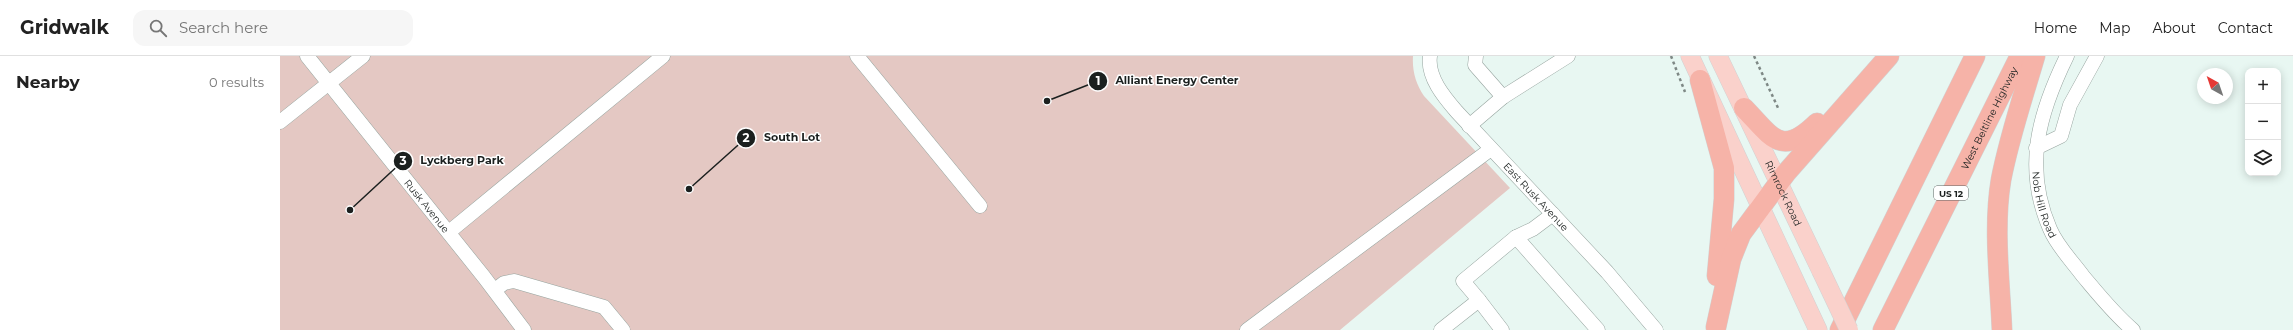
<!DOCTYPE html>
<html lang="en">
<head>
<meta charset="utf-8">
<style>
	body { margin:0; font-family:Montserrat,sans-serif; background:#f6f6f6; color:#222 }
	.controls { position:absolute; right:12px; top:12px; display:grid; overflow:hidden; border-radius:8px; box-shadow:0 2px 10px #0003 }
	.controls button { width:36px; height:36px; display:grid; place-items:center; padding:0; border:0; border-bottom:1px solid #e0e0e0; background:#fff; color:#222; font:20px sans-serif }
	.compass { position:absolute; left:1917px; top:12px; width:36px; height:36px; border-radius:50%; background:#fff; box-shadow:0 2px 10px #0003; rotate:320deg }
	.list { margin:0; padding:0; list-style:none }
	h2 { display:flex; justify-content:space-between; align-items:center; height:52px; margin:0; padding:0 16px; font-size:17px }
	h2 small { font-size:13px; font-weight:400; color:#767676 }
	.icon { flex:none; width:22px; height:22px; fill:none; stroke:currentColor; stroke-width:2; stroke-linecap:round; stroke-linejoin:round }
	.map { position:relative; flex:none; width:2013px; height:274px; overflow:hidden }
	header { display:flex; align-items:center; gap:24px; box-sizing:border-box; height:56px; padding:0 20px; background:#fff; border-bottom:1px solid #e0e0e0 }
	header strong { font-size:19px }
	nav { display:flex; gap:22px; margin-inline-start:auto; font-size:14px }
	.search { width:280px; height:36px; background:#f6f6f6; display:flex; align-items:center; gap:10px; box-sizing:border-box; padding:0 14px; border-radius:12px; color:#767676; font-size:15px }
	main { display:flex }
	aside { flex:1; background:#fff }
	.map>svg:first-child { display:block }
	.green { fill:#e4c8c3 }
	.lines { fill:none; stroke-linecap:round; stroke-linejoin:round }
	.minor-casing { stroke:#96a49f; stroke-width:15 }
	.major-casing { stroke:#d1d2d2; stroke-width:19 }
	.highway-casing { stroke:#d1d2d2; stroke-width:21 }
	.path { stroke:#7e8885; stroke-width:2.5; stroke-dasharray:3 3; stroke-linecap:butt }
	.minor { stroke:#fff; stroke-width:14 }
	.major { stroke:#fad1cb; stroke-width:18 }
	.highway { stroke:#f6b3a8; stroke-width:20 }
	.major-bridge-casing { stroke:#d1d2d2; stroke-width:19; stroke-linecap:butt }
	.major-bridge { stroke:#fad1cb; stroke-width:18 }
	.labels { text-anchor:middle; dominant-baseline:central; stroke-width:3; stroke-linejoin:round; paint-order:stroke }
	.shield { fill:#fff; stroke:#5f6362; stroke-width:1 }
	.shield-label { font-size:9px; font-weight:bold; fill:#1b201f }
	.street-label { font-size:10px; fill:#1b201f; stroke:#fff }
	.leader { fill:none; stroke:#1b201f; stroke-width:1.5 }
	.callout-dot { fill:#1b201f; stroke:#fff; stroke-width:1.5 }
	.mark-label { font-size:12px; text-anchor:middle; font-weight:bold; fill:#fff }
	.callout-label { font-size:11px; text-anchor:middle; font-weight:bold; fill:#1b201f; stroke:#fff; stroke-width:3; stroke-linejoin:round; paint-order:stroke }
</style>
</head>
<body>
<header>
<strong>Gridwalk</strong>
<div class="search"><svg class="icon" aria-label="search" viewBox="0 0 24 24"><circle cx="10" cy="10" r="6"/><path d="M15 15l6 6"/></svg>Search here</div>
<nav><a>Home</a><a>Map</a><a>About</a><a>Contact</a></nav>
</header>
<main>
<aside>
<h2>Nearby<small>0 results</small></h2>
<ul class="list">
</ul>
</aside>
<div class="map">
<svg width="2013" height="274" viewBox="0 0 2013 274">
	<rect width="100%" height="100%" fill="#e8f7f2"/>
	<path class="green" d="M0,0H1133C1132,15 1136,28 1144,40L1230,132L1060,274H0Z"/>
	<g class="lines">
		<g class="minor-casing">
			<g id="minor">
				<path id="s1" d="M27,0L204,221L244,274"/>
				<path d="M577,0L700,150"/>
				<path id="s2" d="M1150,0C1147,21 1164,41 1177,56L1327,216L1376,274"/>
				<path d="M1196,0L1195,9L1223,41"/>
				<path id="s3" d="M1787,0C1759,57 1743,111 1770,173C1777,190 1792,205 1803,220C1819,239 1834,258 1853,274"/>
				<path d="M0,66L83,0"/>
				<path d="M1189,70L1223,41L1288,0"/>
				<path d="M1756,92L1781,80L1790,49L1817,0"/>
				<path d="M169,176L383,0"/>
				<path d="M1236,181L1318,274"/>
				<path d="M215,234L224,227L234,225L324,251L343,274"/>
				<path d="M1199,244L1222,274"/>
				<path d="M967,274L1211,93"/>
				<path d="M1161,274L1199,244L1183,225L1236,181L1253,173L1273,158"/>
			</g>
		</g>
		<g class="major-casing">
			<g id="major">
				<path d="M1410,0L1538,274"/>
				<path id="s4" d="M1438,0L1541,215"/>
			</g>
		</g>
		<g class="highway-casing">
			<g id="highway">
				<path d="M1420,24L1444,112V143L1437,220"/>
				<path d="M1464,52C1492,81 1501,102 1537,67"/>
				<path d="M1436,271L1451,203L1461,178L1506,117L1609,0"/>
				<path d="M1560,274L1695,0"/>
				<path id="s5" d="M1603,274L1740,0"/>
				<path d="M1722,274C1720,227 1713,171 1721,124C1729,82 1743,41 1755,0"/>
			</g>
		</g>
		<g class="path">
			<path d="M1391,0L1405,36"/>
			<path d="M1474,0L1499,54"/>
		</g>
		<use href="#minor" class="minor"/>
		<use href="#major" class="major"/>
		<use href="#highway" class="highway"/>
		<g class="major-bridge-casing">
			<path id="major-bridge" d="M1541,215L1569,274"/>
		</g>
		<use href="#major-bridge" class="major-bridge"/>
	</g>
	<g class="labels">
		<rect class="shield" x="1654" y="130" width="34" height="14" rx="3"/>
		<g class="shield-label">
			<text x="1671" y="137">US 12</text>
		</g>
		<g class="street-label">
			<text stroke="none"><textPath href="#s5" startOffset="237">West Beltline Highway</textPath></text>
			<text stroke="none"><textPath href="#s4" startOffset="152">Rimrock Road</textPath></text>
			<text stroke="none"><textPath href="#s2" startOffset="180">East Rusk Avenue</textPath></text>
			<text stroke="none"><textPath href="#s3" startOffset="155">Nob Hill Road</textPath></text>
			<text stroke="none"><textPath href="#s1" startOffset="192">Rusk Avenue</textPath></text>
		</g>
	</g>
	<path class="leader" d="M767 45L818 25M409 133L466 82M70 154L123 105"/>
	<g class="callout-dot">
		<circle cx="767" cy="45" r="4"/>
		<circle cx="409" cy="133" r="4"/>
		<circle cx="70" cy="154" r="4"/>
		<circle cx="818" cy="25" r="10"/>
		<circle cx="466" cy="82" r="10"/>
		<circle cx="123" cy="105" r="10"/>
	</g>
	<g class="mark-label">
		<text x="818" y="29">1</text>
		<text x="466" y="86">2</text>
		<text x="123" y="109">3</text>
	</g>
	<g class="callout-label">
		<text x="897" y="28">Alliant Energy Center</text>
		<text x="512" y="85">South Lot</text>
		<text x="182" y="108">Lyckberg Park</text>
	</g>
</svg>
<div class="controls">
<button>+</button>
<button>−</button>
<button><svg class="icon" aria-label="layers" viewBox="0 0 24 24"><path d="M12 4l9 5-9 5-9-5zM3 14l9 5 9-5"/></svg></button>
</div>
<svg class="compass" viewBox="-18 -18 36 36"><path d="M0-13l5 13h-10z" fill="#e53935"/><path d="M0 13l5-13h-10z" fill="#767676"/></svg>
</div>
</main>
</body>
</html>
